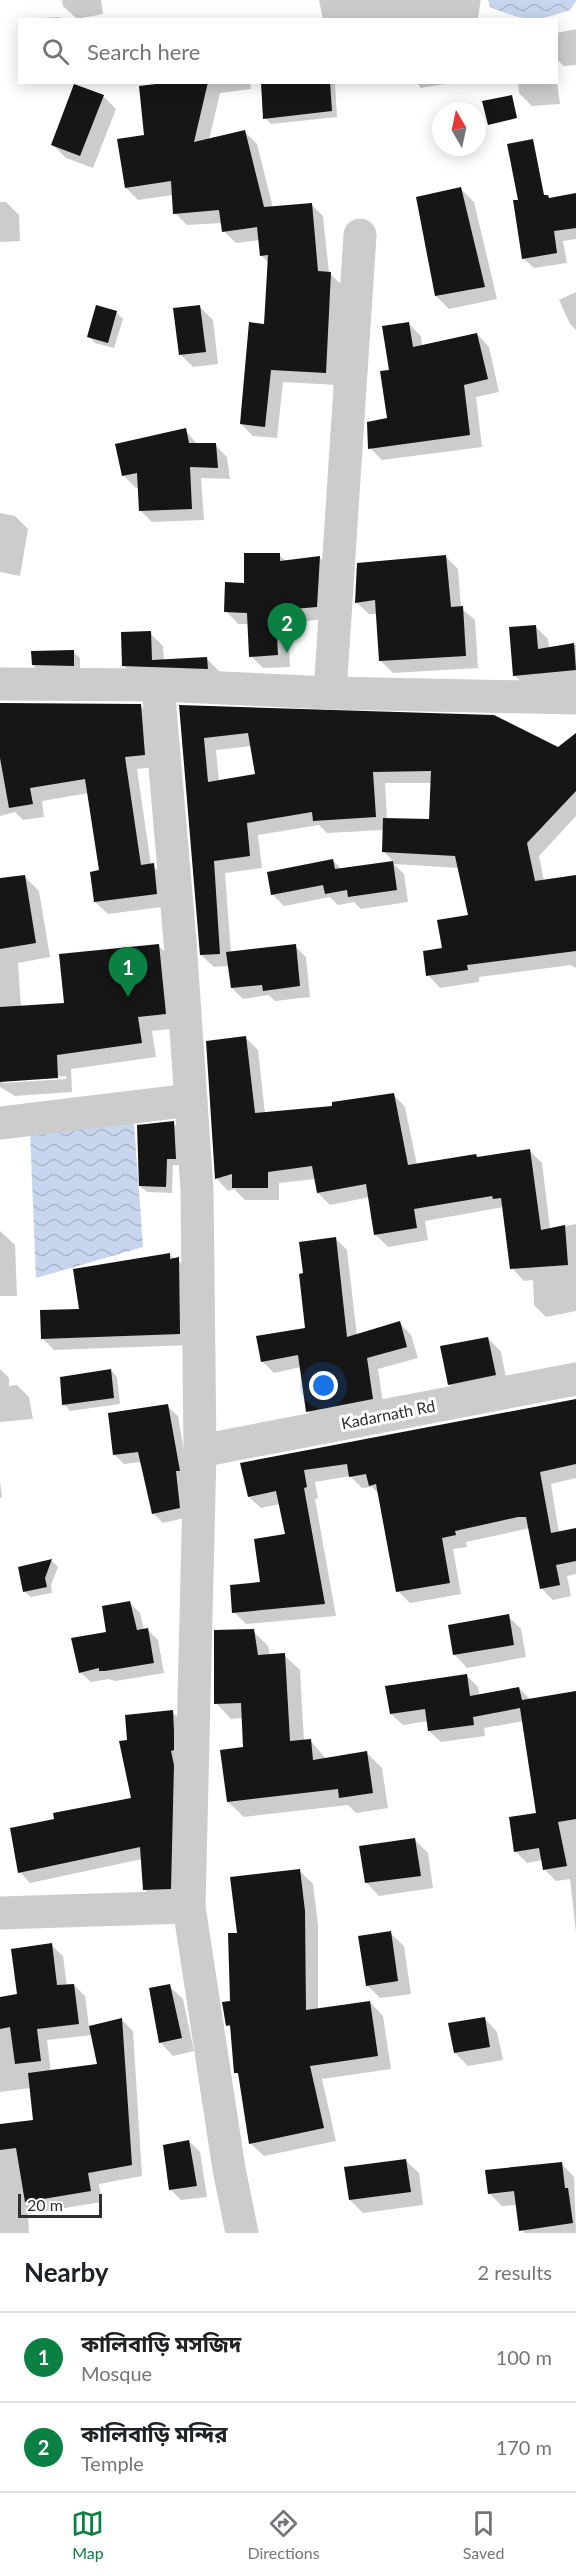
<!DOCTYPE html>
<html lang="en">
<head>
<meta charset="utf-8">
<style>
	body { margin:0; font-family:Lato,"Noto Sans Bengali",sans-serif; background:#f2f2f2; color:#202124 }
	.compass { position:absolute; left:432px; top:102px; width:54px; height:54px; border-radius:50%; background:#fff; box-shadow:0 3px 15px #0003; rotate:351deg }
	.scale { position:absolute; left:18px; bottom:15px; width:84px; box-sizing:border-box; padding-left:6px; border:3px solid #2f2f2f; border-top:0; font-size:16px; line-height:21px; white-space:nowrap; color:#2f2f2f; -webkit-text-stroke:4px #fff; paint-order:stroke }
	.you { position:absolute; left:324px; top:1386px; width:21px; height:21px; margin:-15px; border:4px solid #fff; border-radius:50%; background:#1a73e8; box-shadow:0 0 0 9px #1a73e833 }
	.badge { display:grid; place-items:center; width:39px; height:39px; border-radius:50%; background:#0b8043; color:#fff; font-size:20px; font-weight:700 }
	.pin { position:absolute; translate:-50% -50px; filter:drop-shadow(0 2px 3px #0008) }
	.pin::after { content:''; position:absolute; top:32px; width:21px; height:18px; background:inherit; clip-path:polygon(0 0,100% 0,50% 100%) }
	.list { margin:0; padding:0; list-style:none }
	h2 { display:flex; justify-content:space-between; align-items:center; height:78px; margin:0; padding:0 24px; font-size:26px }
	h2 small { font-size:20px; font-weight:400; color:#757577 }
	.list li { display:grid; grid-template-columns:39px 1fr auto; gap:18px; align-items:center; box-sizing:border-box; height:90px; padding:0 24px; border-top:2px solid #e0e0e0 }
	.list b { display:block; font-size:22px; white-space:nowrap }
	.list p { margin:0; font-size:20px; white-space:nowrap; color:#757577 }
	.list em { font-size:20px; font-style:normal; color:#757577 }
	.icon { flex:none; width:33px; height:33px; fill:none; stroke:currentColor; stroke-width:2; stroke-linecap:round; stroke-linejoin:round }
	.map { position:relative; flex:none; width:576px; height:2233px; overflow:hidden }
	.search { position:absolute; background:#fff; box-shadow:0 3px 15px #0003; left:18px; right:18px; top:18px; height:66px; display:flex; align-items:center; gap:15px; box-sizing:border-box; padding:0 21px; border-radius:0px; color:#757577; font-size:22px }
	.sheet { height:258px; background:#fff }
	nav { display:flex; justify-content:space-around; align-items:center; box-sizing:border-box; height:84px; border-top:2px solid #e0e0e0; background:#fff; font-size:16px; color:#757577 }
	nav a { display:grid; justify-items:center; gap:3px }
	nav .on { color:#0b8043 }
	.map>svg:first-child { display:block }
	.water { fill:url(#water-waves) }
	.shadow { fill:#0003; fill-rule:evenodd }
	.building { fill:#161616; fill-rule:evenodd }
	.lines { fill:none; stroke-linecap:round; stroke-linejoin:round }
	.minor { stroke:#ccc; stroke-width:33 }
	.labels { text-anchor:middle; dominant-baseline:central; stroke-width:6; stroke-linejoin:round; paint-order:stroke }
	.street-label { font-size:16px; fill:#2f2f2f; stroke:#fff }
</style>
</head>
<body>
<div class="map">
<svg width="576" height="2233" viewBox="0 0 576 2233">
	<defs>
		<pattern id="water-waves" width="16" height="10" patternUnits="userSpaceOnUse" patternTransform="scale(1.5)"><rect width="16" height="10" fill="#c7d6ee"/><path d="M0 5q4-4 8 0t8 0" fill="none" stroke="#abb8cc"/></pattern>
	</defs>
	<rect width="100%" height="100%" fill="#fff"/>
	<g class="water">
		<path d="M488,0H576V1L570,10C533,23 526,21 490,7Z"/>
		<path d="M134,1123L143,1247L36,1278L30,1131Z"/>
	</g>
	<g class="shadow">
		<path d="M62,0H101L103,14L77,19L63,6Z"/>
		<path d="M319,0H458L453,20H323Z"/>
		<path d="M60,17L63,20H20L19,40L18,19Z"/>
		<path d="M576,29V65L564,66L556,59V33Z"/>
		<path d="M556,75L560,104L532,106L519,93L518,82H556Z"/>
		<path d="M174,82H250L251,89L220,93L209,140L245,132L257,144L273,208L311,204L323,216L329,273L343,286L338,385L283,382L277,438L253,436L241,424L266,325L269,263L261,255L260,240L236,243L224,231L222,223L187,225L175,213L173,195L138,200L126,188L145,136Z"/>
		<path d="M263,82H335L337,117L271,124L265,118Z"/>
		<path d="M416,82H458L421,88Z"/>
		<path d="M103,96L116,109L93,168L66,158L53,145Z"/>
		<path d="M461,189L474,202L497,299L449,309L436,296Z"/>
		<path d="M543,193L549,199L576,195V239L563,241L567,263L534,268L523,258Z"/>
		<path d="M0,202H6L19,215L20,241L0,242Z"/>
		<path d="M576,292V330L570,324L559,300Z"/>
		<path d="M200,307L213,320L218,364L193,367L180,354Z"/>
		<path d="M116,312L123,319L114,348L95,343L89,337Z"/>
		<path d="M408,323L421,336L422,346L477,334L489,347L499,392L476,397L482,447L382,460L370,448L389,420L391,371Z"/>
		<path d="M185,430L198,445H215L227,457L230,479L201,478L204,520L152,522L140,510L139,487L136,488L124,476Z"/>
		<path d="M0,513L15,516L28,529L20,576L0,572Z"/>
		<path d="M279,555L286,561L320,558L332,570L329,619L293,622V626L288,625L290,667L263,668L251,656L249,624H238L226,611Z"/>
		<path d="M445,556L458,569L461,608L475,620L478,668L393,673L380,660L377,614H369L356,602Z"/>
		<path d="M535,626L548,639L549,649L576,645V684L527,687L514,675Z"/>
		<path d="M150,633L163,646L164,661L207,659L220,672L137,678L123,665Z"/>
		<path d="M73,652L80,658V672L39,671L33,665Z"/>
		<path d="M140,705L153,718L157,767L137,769L151,865L167,877L169,906L108,914L95,902L101,872L89,793L42,801L44,817L23,820L15,812L0,816V757Z"/>
		<path d="M180,706L558,749L576,746V816L539,856L544,881L576,876V968L571,965L479,977V982L440,988L428,975L470,916L459,868L394,864L404,874L408,902L361,909L354,902L338,905L330,897L284,906L272,894L333,860L342,870L394,862L384,852V830L327,833L319,825L258,835L262,868L225,873L231,953L295,946L306,957L310,997L275,1001L269,995L243,999L232,988L230,966L214,967L201,955ZM252,746L257,776L219,781L216,750ZM385,783H432L431,821L387,819Z"/>
		<path d="M24,876L39,891L50,957L18,963L21,1007L66,1005L158,945L173,960L180,1028L152,1031L156,1057L71,1069L72,1092L15,1096L0,1087V880ZM66,1076V1079L3,1083L1,1081Z"/>
		<path d="M246,1038L258,1050L265,1114L334,1107L393,1094L405,1107L417,1165L476,1155L478,1158L530,1151L542,1163L550,1229L576,1224V1311L546,1317L534,1305L533,1280L524,1281L512,1268L504,1207L425,1221L428,1240L388,1247L376,1235L370,1197L330,1205L318,1193L315,1179L279,1183V1200H245L234,1189L228,1191L217,1179L207,1042Z"/>
		<path d="M173,1123L179,1129L182,1165H173L172,1193L147,1192L140,1186Z"/>
		<path d="M0,1231L15,1245L17,1296H0Z"/>
		<path d="M336,1239L347,1250L357,1336L400,1323L411,1335L418,1358L378,1369L384,1410L319,1422L308,1411L301,1367L274,1373L262,1361L307,1329L304,1275Z"/>
		<path d="M169,1254L190,1270L191,1345L54,1350L43,1339Z"/>
		<path d="M488,1338L501,1352L508,1388L462,1397L449,1384Z"/>
		<path d="M0,1369L9,1378V1386L17,1385L29,1397L33,1419L0,1422Z"/>
		<path d="M111,1370L117,1377L120,1404L70,1411L64,1404Z"/>
		<path d="M576,1400V1478L551,1484L559,1533L576,1530V1574L567,1576L571,1596L553,1600L541,1588L530,1528L466,1542L467,1547L453,1549L461,1594L410,1603L398,1591L379,1494L372,1487L362,1488L350,1476L315,1482L318,1498L315,1499L336,1616L246,1624L234,1612L262,1584L286,1536L280,1504L261,1508L249,1497L242,1464Z"/>
		<path d="M167,1406L178,1416L189,1481V1517L163,1523L153,1513L142,1462L124,1464L114,1454Z"/>
		<path d="M0,1481L2,1497L0,1498Z"/>
		<path d="M52,1561L58,1567L51,1585L52,1593L31,1597L24,1591L19,1568Z"/>
		<path d="M130,1603L140,1613L144,1630L147,1629L158,1640L164,1673L116,1681L108,1679L91,1682L80,1672Z"/>
		<path d="M508,1616L521,1629L526,1657L467,1668L454,1654Z"/>
		<path d="M253,1631L268,1646L270,1656L284,1655L300,1670L304,1741L310,1740L326,1759L367,1753L382,1768L388,1808L356,1813L348,1805L244,1817L228,1802L245,1749L243,1718L231,1719L216,1703Z"/>
		<path d="M466,1675L478,1687L479,1695L519,1688L531,1700L576,1693V1933L570,1879L556,1881L545,1870L543,1860L527,1863L515,1851L538,1814L524,1721L484,1728L485,1736L441,1742L429,1731L428,1721L403,1725L391,1714Z"/>
		<path d="M172,1712L183,1722L181,1899L155,1900L144,1889L142,1859L30,1883L20,1872L56,1820L133,1799L129,1741Z"/>
		<path d="M415,1840L428,1853L433,1888L379,1896L366,1882Z"/>
		<path d="M300,1871L313,1884L318,1925V2010L370,2002L383,2016L391,2069L322,2079L336,2141L264,2156L250,2143L241,2077L236,2073L232,2030L228,2025L239,1934Z"/>
		<path d="M390,1933L404,1946L411,1994L380,1998L367,1985Z"/>
		<path d="M51,1945L63,1956L67,1986L74,1985L85,1996L89,2027L122,2020L133,2031L142,2176L99,2184L102,2202L28,2214L29,2233H0V2125L35,2122L31,2088L0,2092V1999L19,1996ZM92,2035L99,2066L51,2072L47,2040Z"/>
		<path d="M169,1986L183,1999L194,2051L173,2056L160,2042Z"/>
		<path d="M484,2018L497,2032L503,2060L468,2066L455,2053Z"/>
		<path d="M189,2141L200,2152L207,2197L181,2200L170,2189Z"/>
		<path d="M405,2160L419,2173L423,2205L363,2213L350,2200Z"/>
		<path d="M561,2163L574,2177L576,2233H524L517,2205L502,2206L489,2193Z"/>
	</g>
	<g class="building">
		<path d="M173,82H208L194,142L245,130L264,207L312,203L318,271L331,272L326,373L271,370L265,427L240,424L249,322L264,324L268,255L260,256L257,227L222,232L219,210L173,214L171,181L125,188L117,139L144,135L139,86Z"/>
		<path d="M261,82H330L332,111L263,119Z"/>
		<path d="M74,84L104,95L80,156L51,145Z"/>
		<path d="M512,95L517,118L488,125L482,101Z"/>
		<path d="M533,139L544,195H548L549,198L576,193V228L554,231L557,253L522,259L513,200H518L507,144Z"/>
		<path d="M461,187L485,287L435,296L416,197Z"/>
		<path d="M96,305L117,311L108,343L87,337Z"/>
		<path d="M200,305L206,352L179,355L173,308Z"/>
		<path d="M409,322L413,347L477,333L488,379L464,385L470,435L368,449L367,422L387,418L380,371L389,370L382,326Z"/>
		<path d="M186,428L189,443H216L218,468L190,467L192,509L139,511L137,473L122,476L115,444Z"/>
		<path d="M244,553H280V561L320,556L317,607L281,610V614H276L278,655L249,657L247,613L224,612L225,582L244,583Z"/>
		<path d="M446,555L451,607L463,606L466,656L379,661L375,600L355,603L357,563Z"/>
		<path d="M536,625L538,649L574,643L576,670L513,676L509,627Z"/>
		<path d="M151,631L152,660L207,657L208,669L122,666L121,632Z"/>
		<path d="M74,650V666L32,665L31,651Z"/>
		<path d="M0,703L141,704L145,755L125,757L141,865L154,863L157,894L94,902L90,872L99,870L85,779L30,788L33,804L9,808L0,758Z"/>
		<path d="M179,705L494,715L558,747L576,733V791L527,843L535,881L576,875V951L467,965L468,970L426,976L423,951L442,948L437,920L468,915L455,856L382,852L383,818L429,819L431,771L373,772L376,817L313,821L312,812L247,823L250,856L214,861L220,954L200,955ZM248,733L255,774L208,782L204,738Z"/>
		<path d="M333,859L335,869L393,861L397,890L348,897L347,890L325,894L323,885L271,895L267,872Z"/>
		<path d="M25,875L36,943L0,949V878Z"/>
		<path d="M159,944L166,1014L138,1017L142,1043L57,1055L58,1078L0,1082V1007L64,1003L59,954Z"/>
		<path d="M296,944L300,986L263,991L262,985L231,988L226,952Z"/>
		<path d="M246,1036L255,1113L332,1106V1102L394,1093L408,1165L476,1154L477,1157L530,1149L541,1230L565,1225L568,1265L510,1269L501,1198L493,1199L492,1196L414,1209L417,1228L374,1235L366,1184L317,1193L312,1166L268,1172V1188H232V1174L215,1179L206,1041Z"/>
		<path d="M174,1121L176,1159H167L166,1187L139,1186L137,1125Z"/>
		<path d="M336,1237L347,1337L400,1321L407,1347L367,1358L373,1399L306,1412L298,1355L261,1362L256,1336L305,1328L299,1274L303,1273L299,1242Z"/>
		<path d="M170,1253V1259L179,1257L180,1334L41,1339L40,1310L79,1309L73,1269Z"/>
		<path d="M488,1337L496,1375L448,1385L440,1346Z"/>
		<path d="M111,1369L114,1398L62,1405L60,1377Z"/>
		<path d="M576,1399V1464L540,1472L551,1533L576,1528V1561L556,1565L560,1585L540,1589L526,1517H518L455,1531L456,1535L442,1538L450,1583L396,1592L376,1484L369,1486L366,1474L349,1477L347,1464L304,1470L307,1487L304,1488L325,1604L232,1613L230,1585L260,1582L254,1539L285,1534L276,1491L248,1497L240,1463Z"/>
		<path d="M168,1404L180,1471H176L180,1508L152,1514L138,1452L113,1455L108,1413Z"/>
		<path d="M52,1559L45,1578L47,1587L23,1592L18,1567Z"/>
		<path d="M130,1601L137,1630L148,1628L154,1663L105,1671H99V1668L79,1673L71,1638L106,1632L102,1606Z"/>
		<path d="M509,1614L514,1645L453,1655L448,1625Z"/>
		<path d="M254,1629L258,1655L285,1653L290,1741L311,1739L313,1760L367,1751L373,1793L339,1798L338,1789L227,1802L220,1750L243,1747L241,1703L214,1704V1630Z"/>
		<path d="M467,1674L470,1696L519,1687L522,1700L576,1691V1819L558,1822L567,1866L543,1870L539,1848L514,1852L509,1817L536,1813L520,1708L473,1717L474,1725L428,1731L425,1709L390,1714L385,1686Z"/>
		<path d="M173,1710L174,1731V1750L171,1751L174,1765L171,1889L143,1890L140,1847L18,1873L10,1828L54,1819L53,1813L131,1798L119,1741L127,1740L125,1715Z"/>
		<path d="M415,1838L421,1876L365,1883L359,1846Z"/>
		<path d="M300,1869L305,1911L306,2010L370,2001L378,2056L310,2066L324,2128L249,2144L238,2073H234L230,2025L226,2026L222,2002L230,2001L228,1933H237L230,1877Z"/>
		<path d="M391,1931L398,1981L366,1986L358,1936Z"/>
		<path d="M52,1943L57,1985L74,1984L79,2024L37,2029L41,2061L15,2064L10,2027L0,2029V1997L17,1994L11,1949Z"/>
		<path d="M170,1984L182,2038L159,2043L149,1988Z"/>
		<path d="M485,2017L490,2047L454,2053L448,2023Z"/>
		<path d="M122,2018L132,2165L88,2173L91,2191L25,2202L16,2148L0,2150V2124L33,2120L28,2073L97,2064L89,2026Z"/>
		<path d="M189,2140L197,2186L169,2190L163,2145Z"/>
		<path d="M406,2159L411,2192L349,2200L344,2167Z"/>
		<path d="M562,2162L565,2188H568L573,2223L519,2231L514,2191L488,2194L485,2170Z"/>
	</g>
	<g class="lines">
		<g class="minor">
			<path d="M461,20L464,0"/>
			<path d="M0,684L158,685L180,941L197,1190L200,1451L189,1907L229,2169L242,2233"/>
			<path d="M158,685L330,693L576,698"/>
			<path d="M330,693L360,235"/>
			<path d="M0,1123L191,1100"/>
			<path d="M200,1451L576,1379"/>
			<path d="M0,1913L189,1907"/>
		</g>
	</g>
	<g class="labels">
		<g class="street-label">
			<text transform="translate(388 1414) rotate(-11)">Kadarnath Rd</text>
		</g>
	</g>
</svg>
<svg class="compass" viewBox="-18 -18 36 36"><path d="M0-13l5 13h-10z" fill="#e53935"/><path d="M0 13l5-13h-10z" fill="#757577"/></svg>
<div class="scale">20 m</div>
<div class="you"></div>
<div class="pin badge" style="left:128px;top:997px">1</div>
<div class="pin badge" style="left:287px;top:653px">2</div>
<div class="search"><svg class="icon" aria-label="search" viewBox="0 0 24 24"><circle cx="10" cy="10" r="6"/><path d="M15 15l6 6"/></svg>Search here</div>
</div>
<section class="sheet">
<h2>Nearby<small>2 results</small></h2>
<ul class="list">
<li><span class="badge">1</span><div><b>কালিবাড়ি মসজিদ</b><p>Mosque</p></div><em>100 m</em></li>
<li><span class="badge">2</span><div><b>কালিবাড়ি মন্দির</b><p>Temple</p></div><em>170 m</em></li>
</ul>
</section>
<nav>
<a class="on"><svg class="icon" aria-label="map" viewBox="0 0 24 24"><path d="M3 6l6-2 6 2 6-2v14l-6 2-6-2-6 2zM9 4v14M15 6v14"/></svg>Map</a>
<a><svg class="icon" aria-label="directions" viewBox="0 0 24 24"><path d="M12 3l9 9-9 9-9-9zM9 14v-3h6M13 9l2 2-2 2"/></svg>Directions</a>
<a><svg class="icon" aria-label="saved" viewBox="0 0 24 24"><path d="M7 4h10v16l-5-4-5 4z"/></svg>Saved</a>
</nav>
</body>
</html>
